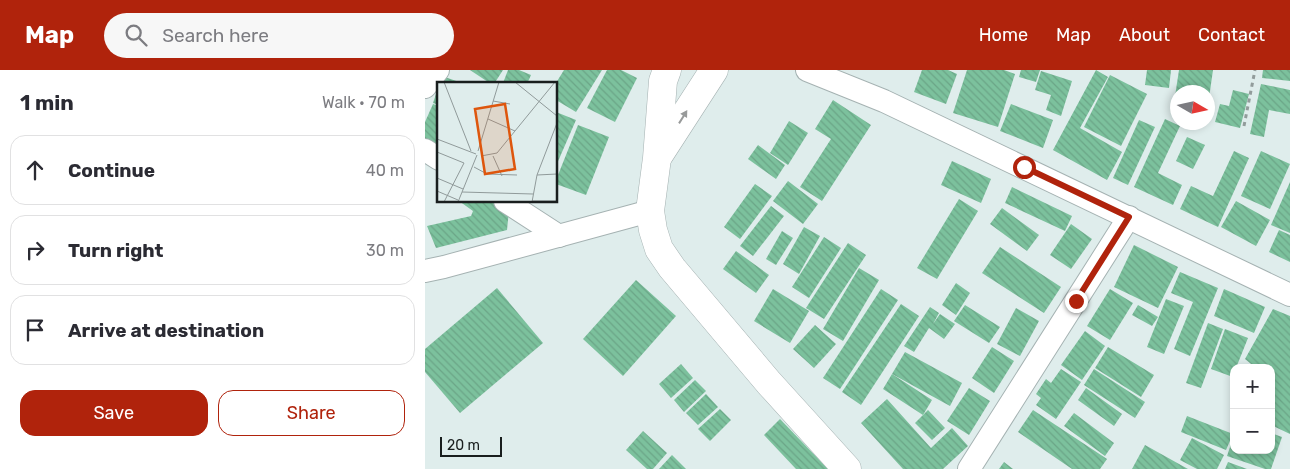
<!DOCTYPE html>
<html lang="en">
<head>
<meta charset="utf-8">
<style>
	body { margin:0; font-family:Rubik,sans-serif; background:#f7f7f7; color:#2b2b33 }
	.controls { position:absolute; right:15px; bottom:15px; display:grid; overflow:hidden; border-radius:10px; box-shadow:0 2px 8px #0003 }
	.controls button { width:45px; height:45px; display:grid; place-items:center; padding:0; border:0; border-bottom:1px solid #e1e1e2; background:#fff; color:#2b2b33; font:25px sans-serif }
	.compass { position:absolute; left:745px; top:15px; width:45px; height:45px; border-radius:50%; background:#fff; box-shadow:0 2px 8px #0003; rotate:99deg }
	.scale { position:absolute; left:15px; bottom:12px; width:62px; box-sizing:border-box; padding-left:5px; border:2px solid #191e1e; border-top:0; font-size:14px; line-height:18px; white-space:nowrap; color:#191e1e; -webkit-text-stroke:4px #dfedec; paint-order:stroke }
	.stop { position:absolute; width:15px; height:15px; margin:-11px; border:4px solid #b0230c; border-radius:50%; background:#fff }
	.stop.end { background:#b0230c; border-color:#fff; box-shadow:0 1px 5px #0008 }
	.list { margin:0; padding:0; list-style:none }
	h2 { display:flex; justify-content:space-between; align-items:center; height:65px; margin:0; padding:0 20px; font-size:21px }
	h2 small { font-size:16px; font-weight:400; color:#7c7c81 }
	.list li { display:grid; grid-template-columns:32px 1fr auto; gap:15px; align-items:center; box-sizing:border-box; height:70px; margin:0 10px 10px; padding:0 10px; border:1px solid #e1e1e2; border-radius:15px }
	.list b { display:block; font-size:19px; white-space:nowrap }
	.list em { font-size:16px; font-style:normal; color:#7c7c81 }
	.actions { display:flex; gap:10px; padding:15px 20px }
	.actions a { flex:1; padding:11px 0; border:1px solid #b0230c; border-radius:15px; text-align:center; font-size:18px; color:#b0230c }
	.actions .main { background:#b0230c; color:#fff }
	.icon { flex:none; width:28px; height:28px; fill:none; stroke:currentColor; stroke-width:2; stroke-linecap:round; stroke-linejoin:round }
	.map { position:relative; flex:none; width:865px; height:399px; overflow:hidden }
	header { display:flex; align-items:center; gap:30px; box-sizing:border-box; height:70px; padding:0 25px; background:#b0230c; color:#fff }
	header strong { font-size:24px }
	nav { display:flex; gap:28px; margin-inline-start:auto; font-size:18px }
	.search { width:350px; height:45px; background:#f7f7f7; display:flex; align-items:center; gap:12px; box-sizing:border-box; padding:0 18px; border-radius:28px; color:#7c7c81; font-size:19px }
	main { display:flex }
	aside { flex:1; background:#fff }
	.map>svg:first-child { display:block }
	.building { fill:url(#building-back-hatch) }
	.lines { fill:none; stroke-linecap:round; stroke-linejoin:round }
	.minor-casing { stroke:#a5b2b2; stroke-width:24 }
	.tertiary-casing { stroke:#a5b2b2; stroke-width:29 }
	.path { stroke:#929c9b; stroke-width:3; stroke-dasharray:4 4; stroke-linecap:butt }
	.minor { stroke:#fff; stroke-width:22 }
	.tertiary { stroke:#fff; stroke-width:28 }
	.oneway { fill:#989a9a }
	.route { stroke:#b0230c; stroke-width:6 }
	.inset-road { fill:none; stroke:#909a9a; stroke-width:1 }
	.view { fill:#de560d; fill-opacity:0.15; stroke:#de560d; stroke-width:2.5 }
	.inset-edge { fill:none; stroke:#191e1e; stroke-width:2.5 }
</style>
</head>
<body>
<header>
<strong>Map</strong>
<div class="search"><svg class="icon" aria-label="search" viewBox="0 0 24 24"><circle cx="10" cy="10" r="6"/><path d="M15 15l6 6"/></svg>Search here</div>
<nav><a>Home</a><a>Map</a><a>About</a><a>Contact</a></nav>
</header>
<main>
<aside>
<h2>1 min<small>Walk · 70 m</small></h2>
<ul class="list">
<li><svg class="icon" aria-label="ahead" viewBox="0 0 24 24"><path d="M12 20V5M6 11l6-6 6 6"/></svg><div><b>Continue</b></div><em>40 m</em></li>
<li><svg class="icon" aria-label="right" viewBox="0 0 24 24"><path d="M7 20v-9h11M14 6l5 5-5 5"/></svg><div><b>Turn right</b></div><em>30 m</em></li>
<li><svg class="icon" aria-label="arrive" viewBox="0 0 24 24"><path d="M6 21V4h12l-3 4 3 4H6"/></svg><div><b>Arrive at destination</b></div></li>
</ul>
<div class="actions"><a class="main">Save</a><a>Share</a></div>
</aside>
<div class="map">
<svg width="865" height="399" viewBox="0 0 865 399">
	<defs>
		<pattern id="building-back-hatch" width="6" height="6" patternUnits="userSpaceOnUse" patternTransform="scale(1.25)"><rect width="6" height="6" fill="#7cc19d"/><path d="M-1 5l2 2M0 0l6 6M5-1l2 2" fill="none" stroke="#6ba587"/></pattern>
	</defs>
	<rect width="100%" height="100%" fill="#dfedec"/>
	<g class="building">
		<path d="M45,0H78L69,14H66Z"/>
		<path d="M83,0H94L106,5L102,14L78,13Z"/>
		<path d="M139,0H177L151,42L131,30V13Z"/>
		<path d="M182,0H196L212,8L190,52L162,38Z"/>
		<path d="M497,0H523L532,4L521,34L489,22Z"/>
		<path d="M542,0H579L590,4L573,57L528,43Z"/>
		<path d="M596,0H615L611,12L594,7Z"/>
		<path d="M671,0L683,7L655,58L697,82L682,110L628,80Z"/>
		<path d="M722,0H746L744,18L720,15Z"/>
		<path d="M754,0H788L784,28L782,22H752V47L747,46Z"/>
		<path d="M838,0H865V11L837,8Z"/>
		<path d="M616,1L647,11L636,46L621,40L626,25L610,20Z"/>
		<path d="M685,5L722,24L696,76L659,57Z"/>
		<path d="M17,6L37,13V14H15Z"/>
		<path d="M836,14L865,20V44L844,40L839,67L825,64Z"/>
		<path d="M13,18H14V35L8,33Z"/>
		<path d="M808,20L824,24L815,58L790,52L795,34L804,36Z"/>
		<path d="M408,30L446,55L397,131L375,117L406,69L390,59Z"/>
		<path d="M8,34L14,36V79L0,73V52Z"/>
		<path d="M586,34L628,50L618,78L575,61Z"/>
		<path d="M131,42L151,50L131,96Z"/>
		<path d="M740,49L755,56L733,103L757,115L748,135L709,117Z"/>
		<path d="M714,50L730,57L703,115L688,108Z"/>
		<path d="M364,51L383,63L363,95L345,83Z"/>
		<path d="M153,55L184,67L161,125L131,114V110Z"/>
		<path d="M762,67L780,75L768,99L751,91Z"/>
		<path d="M333,75L360,95L351,109L323,89Z"/>
		<path d="M809,81L824,88L793,157L755,139L766,116L788,126Z"/>
		<path d="M836,81L865,94L845,139L816,126Z"/>
		<path d="M527,91L566,109L556,133L516,115Z"/>
		<path d="M363,111L393,134L378,154L348,131Z"/>
		<path d="M865,112V163L846,155Z"/>
		<path d="M330,114L347,126L315,169L299,157Z"/>
		<path d="M587,117L647,146L640,161L580,133Z"/>
		<path d="M534,129L553,141L512,209L492,198Z"/>
		<path d="M34,131H71L84,140L82,160L11,178L2,156L46,146L48,141Z"/>
		<path d="M811,131L845,150L831,176L796,157Z"/>
		<path d="M346,136L359,146L328,186L315,176Z"/>
		<path d="M577,138L614,165L602,181L565,154Z"/>
		<path d="M646,154L667,169L646,199L625,185Z"/>
		<path d="M379,157L395,166L374,204L358,194Z"/>
		<path d="M854,160L865,165V192L844,182Z"/>
		<path d="M357,161L368,168L351,195L341,189Z"/>
		<path d="M399,167L416,178L384,228L367,217Z"/>
		<path d="M423,173L441,185L399,249L381,238Z"/>
		<path d="M709,175L753,197L733,238L689,217Z"/>
		<path d="M575,177L636,217L619,243L557,203Z"/>
		<path d="M311,181L344,205L331,223L298,199Z"/>
		<path d="M434,198L454,210L418,271L398,259Z"/>
		<path d="M755,202L793,218L765,286L749,279L768,232L746,223Z"/>
		<path d="M211,210L251,246L198,306L158,269Z"/>
		<path d="M531,213L545,223L531,245L517,235Z"/>
		<path d="M72,218L118,273L35,343L0,302V279Z"/>
		<path d="M348,219L384,241L365,273L329,251Z"/>
		<path d="M456,219L473,230L415,319L398,308Z"/>
		<path d="M685,219L708,233L685,270L662,256Z"/>
		<path d="M799,219L840,237L829,263L789,246Z"/>
		<path d="M741,229L759,236L739,284L722,277Z"/>
		<path d="M476,234L494,246L436,335L417,322Z"/>
		<path d="M540,235L575,257L564,273L529,251Z"/>
		<path d="M713,235L733,247L727,256L707,245Z"/>
		<path d="M505,237L514,243L508,254L515,244L530,254L519,269L504,258L489,282L479,276Z"/>
		<path d="M591,238L614,251L595,286L572,274Z"/>
		<path d="M848,239L865,246V364L846,355V298H831L820,289Z"/>
		<path d="M783,253L798,259L776,318L761,313Z"/>
		<path d="M390,255L411,274L389,298L368,279Z"/>
		<path d="M800,259L823,268L811,298H809L808,307L786,299Z"/>
		<path d="M660,261L680,276L657,310L636,295Z"/>
		<path d="M567,277L589,291L569,323L547,308Z"/>
		<path d="M683,277L729,305L716,327L670,298Z"/>
		<path d="M480,282L537,313L525,336L467,304Z"/>
		<path d="M256,294L268,308L246,328L234,314Z"/>
		<path d="M636,299L656,312L631,349L611,335L616,328L611,324L621,309L626,313Z"/>
		<path d="M669,299L720,332L710,348L659,315Z"/>
		<path d="M467,304L507,330L498,345L458,319Z"/>
		<path d="M270,310L281,321L259,342L249,330Z"/>
		<path d="M544,318L565,331L544,365L522,351Z"/>
		<path d="M661,318L697,344L689,356L653,330Z"/>
		<path d="M281,324L293,337L273,355L261,343Z"/>
		<path d="M462,329L506,378L527,358L543,376L518,399H478L436,353Z"/>
		<path d="M295,339L306,350L285,371L273,359Z"/>
		<path d="M503,340L520,358L507,370L490,353Z"/>
		<path d="M608,340L682,389L675,399H647L593,362Z"/>
		<path d="M649,343L689,373L680,386L639,356Z"/>
		<path d="M762,346L808,364L801,380L756,362Z"/>
		<path d="M355,349L403,399H371L339,365Z"/>
		<path d="M218,361L242,383L228,399H222L201,380Z"/>
		<path d="M846,363L857,367L846,399H840L802,386L808,368L809,380H846Z"/>
		<path d="M767,368L799,385L792,399H772L755,390Z"/>
		<path d="M720,375L763,399H707Z"/>
		<path d="M247,385L261,399H234Z"/>
		<path d="M579,392L588,399H574Z"/>
		<path d="M803,392L822,399H800Z"/>
	</g>
	<g class="lines">
		<g class="minor-casing">
			<g id="minor">
				<path d="M382,0L459,31L865,225"/>
				<path d="M0,17L13,0"/>
				<path d="M0,80L14,89"/>
				<path d="M80,131L134,166"/>
				<path d="M0,201L19,197L225,141"/>
				<path d="M544,399L704,147"/>
			</g>
		</g>
		<g class="tertiary-casing">
			<g id="tertiary">
				<path d="M242,0L238,11L232,88L225,141L228,160L234,179L247,198L344,313L422,399"/>
				<path d="M234,85L289,0"/>
			</g>
		</g>
		<path class="path" d="M819,56L830,0"/>
		<use href="#minor" class="minor"/>
		<use href="#tertiary" class="tertiary"/>
	</g>
	<defs><path id="oneway-solid" d="M-6-.8H1V-3.2L6.5 0L1 3.2V.8H-6Z" transform="scale(1.25)"/></defs>
	<use class="oneway" href="#oneway-solid" transform="translate(258 47) rotate(-58)"/>
	<g class="lines">
		<path class="route" d="M599,97L704,147L651,231"/>
	</g>
	<g transform="translate(12 12)">
		<rect width="120" height="120" fill="#dfedec"/>
		<path class="inset-road" d="M7,0L34,69M78,0L120,34M56,19L73,22M51,37L78,49M0,57L39,72M41,69L62,0M0,70L27,81L7,120M44,74L60,71L118,0M56,74L65,94M37,85L50,92L80,93M100,93L120,92M0,96L26,107M0,109L21,118M25,110L96,112M95,119H120M21,120L40,73M95,120L100,93L120,41"/>
		<path class="view" d="M68,22L78,87L48,92L38,27Z"/>
		<rect width="120" height="120" class="inset-edge"/>
	</g>
</svg>
<div class="controls">
<button>+</button>
<button>−</button>
</div>
<svg class="compass" viewBox="-18 -18 36 36"><path d="M0-13l5 13h-10z" fill="#e53935"/><path d="M0 13l5-13h-10z" fill="#7c7c81"/></svg>
<div class="scale">20 m</div>
<div class="stop" style="left:599px;top:97px"></div>
<div class="stop end" style="left:651px;top:231px"></div>
</div>
</main>
</body>
</html>
